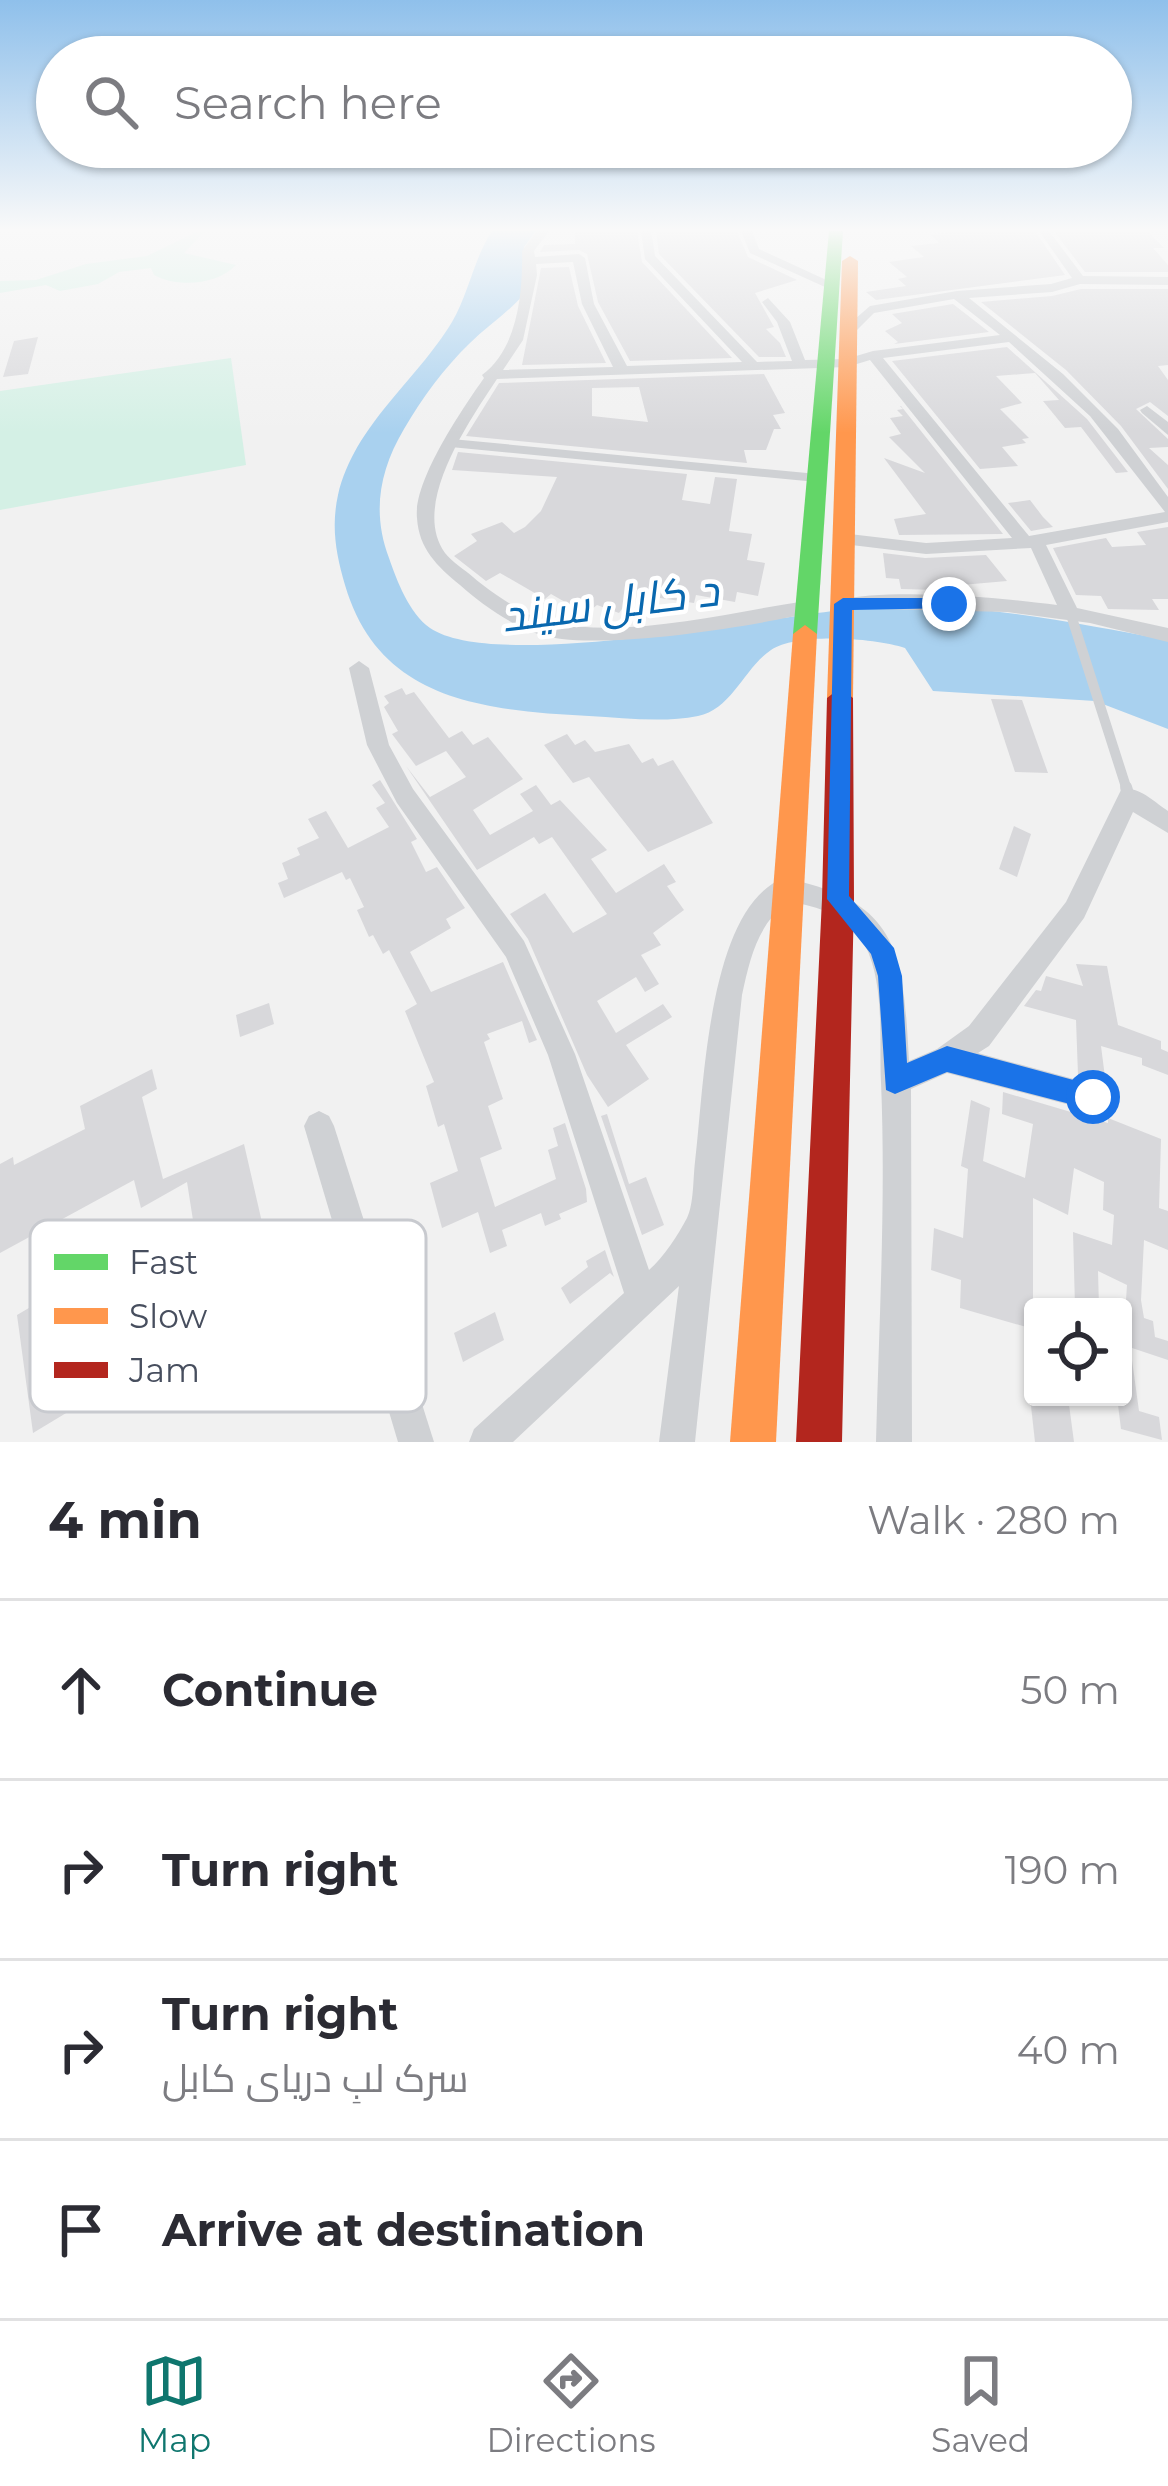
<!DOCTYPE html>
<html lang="en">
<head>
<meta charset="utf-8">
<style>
	body { margin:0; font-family:Montserrat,Cairo,sans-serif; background:#f7f7f7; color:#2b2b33 }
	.controls { position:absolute; right:36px; bottom:36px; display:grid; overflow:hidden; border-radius:12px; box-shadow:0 3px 9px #0004 }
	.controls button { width:108px; height:108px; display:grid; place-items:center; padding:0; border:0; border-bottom:3px solid #e1e1e2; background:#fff; color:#2b2b33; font:60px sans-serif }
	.stop { position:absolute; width:36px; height:36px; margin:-27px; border:9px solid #1a73e8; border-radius:50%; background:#fff }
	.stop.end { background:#1a73e8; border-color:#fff; box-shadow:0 3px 12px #0008 }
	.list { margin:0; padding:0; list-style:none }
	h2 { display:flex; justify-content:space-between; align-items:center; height:156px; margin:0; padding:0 48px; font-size:51px }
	h2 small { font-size:39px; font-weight:400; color:#7c7c81 }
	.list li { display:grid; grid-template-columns:78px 1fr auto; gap:36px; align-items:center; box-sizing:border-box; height:180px; padding:0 48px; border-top:3px solid #e1e1e2 }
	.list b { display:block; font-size:45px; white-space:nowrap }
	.list p { margin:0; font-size:39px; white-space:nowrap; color:#7c7c81 }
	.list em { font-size:39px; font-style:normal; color:#7c7c81 }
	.icon { flex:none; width:66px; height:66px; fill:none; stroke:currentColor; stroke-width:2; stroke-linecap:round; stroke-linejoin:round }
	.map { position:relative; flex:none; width:1168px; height:1442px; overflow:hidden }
	.search { position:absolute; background:#fff; box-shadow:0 3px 9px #0004; left:36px; right:36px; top:36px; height:132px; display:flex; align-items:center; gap:30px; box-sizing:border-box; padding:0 42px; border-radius:66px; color:#7c7c81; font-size:45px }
	.sheet { height:876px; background:#fff }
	nav { display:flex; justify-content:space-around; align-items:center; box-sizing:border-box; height:168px; border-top:3px solid #e1e1e2; background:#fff; font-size:33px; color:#7c7c81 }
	nav a { display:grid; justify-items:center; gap:6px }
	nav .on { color:#0f766e }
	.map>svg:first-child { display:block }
	.green { fill:#d4f0e5 }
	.water { fill:#a9d1ef }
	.building { fill:#d8d8db; fill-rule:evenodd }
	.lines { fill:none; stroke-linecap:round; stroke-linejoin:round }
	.lane-far2 { stroke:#cfd1d4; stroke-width:8 }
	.lane-far1 { stroke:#cfd1d4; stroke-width:10 }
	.lane { stroke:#cfd1d4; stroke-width:12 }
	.street { fill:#cfd1d4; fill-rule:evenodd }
	.fast { fill:#63d668; fill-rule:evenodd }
	.slow { fill:#ff974d; fill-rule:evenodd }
	.jam { fill:#b3261e; fill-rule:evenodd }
	.route { fill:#1a73e8 }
	.labels { text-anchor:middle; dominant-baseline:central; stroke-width:9; stroke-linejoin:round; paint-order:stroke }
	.water-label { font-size:45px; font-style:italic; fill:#0968af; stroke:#fff }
	.key { fill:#fff; stroke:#c8cacf; stroke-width:3 }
	.key-label { font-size:33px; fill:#474e5e }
</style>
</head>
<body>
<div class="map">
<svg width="1168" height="1442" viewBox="0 0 1168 1442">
	<rect width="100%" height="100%" fill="#f1f1f1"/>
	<g class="green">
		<path d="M198,231L204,232L184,253L236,265C217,285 178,288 154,275L151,268L119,272L98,284L60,291L46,285L0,293V281L36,280L86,264L147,256Z"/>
		<path d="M231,358L246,465L0,510V391Z"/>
	</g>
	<path class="water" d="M492,231H536L524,247V294C509,312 487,326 470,343C444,368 422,398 404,429C379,471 372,513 389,558C397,581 409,613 430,628C498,674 781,613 871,607C965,600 1075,623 1168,640V729L1095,701L933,691L905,648C876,638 796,632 771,650C744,668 732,709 698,716C664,723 624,718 589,716C483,710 379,701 345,585C336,554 331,527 338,495C355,424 415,383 452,322C469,293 474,258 492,231Z"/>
	<g class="building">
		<path d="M575,231H637L642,262L732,358L630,361L598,302L587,254L579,250L540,252L544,245L575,244Z"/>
		<path d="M656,231H737L748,257L797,280L755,293L774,327L766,329L780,343L786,357H759L659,254Z"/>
		<path d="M965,231H1035L1065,275L876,300L866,292L906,286L898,279L907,277L889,262L924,257L911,246L939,243L930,234Z"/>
		<path d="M1054,231H1147L1164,248H1153L1168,265V272H1085Z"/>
		<path d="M569,267L578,306L606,363L522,365L541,268Z"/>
		<path d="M1081,289H1168V365L1158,366L1168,380V416L1150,402L1136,409L1168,439V447L1149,448L1168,465V489L1121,426L1066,370L981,302L1052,296Z"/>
		<path d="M953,304L989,332L894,344L898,342L885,331L902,323L892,314Z"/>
		<path d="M38,337L28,374L3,377L14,341Z"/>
		<path d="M1007,347L1087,419L1128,472L1116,473L1081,427L1065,428L1043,401L1059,400L1035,373L996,376L1022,403L1000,409L1029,438L1022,439L1026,443L1002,447L1018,466L980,469L892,361Z"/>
		<path d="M764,374L785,413L773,415L781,429H774L766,450H744L747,463L466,436L499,383ZM639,387L648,422L592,416V388Z"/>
		<path d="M900,406H901L1003,534L899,535L894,519L926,514L884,458L925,473L889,437L901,434L890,418L903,416L897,410L903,409Z"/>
		<path d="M458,452L687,474L682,500L710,504L715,477L737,479L729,531L752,534L747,560L765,563L758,596L737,592L735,602L696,595L694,603L660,598L656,606L630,598L619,613L597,605L586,614L551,594L545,599L500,573L486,581L454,556L477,541L471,534L502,522L514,533L525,527L541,511L557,477L452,470Z"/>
		<path d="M1030,500L1043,517L1053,527L1031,531L1008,503Z"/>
		<path d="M1168,527V599H1152L1159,610L1108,609L1101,596L1076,595L1053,548L1106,538L1112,547L1146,545L1137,532Z"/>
		<path d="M883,553L925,558L986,555L1007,581L939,587L940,590L901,589L899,579L886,578Z"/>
		<path d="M402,688L406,695L414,692L449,738L462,731L473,745L488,737L523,779L473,810L490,835L533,811L520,794L536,785L551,805L560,800L607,850L591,859L616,893L664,864L676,882L667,886L684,910L653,933L661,945L641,955L659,984L645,992L636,977L597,1001L616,1033L663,1004L672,1017L626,1045L649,1079L608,1107L587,1075L528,939L510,914L545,893L573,933L607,914L552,837L539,844L534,837L477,870L406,766L430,797L466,777L446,751L416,766L392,734L398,731L384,707L389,703L384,696Z"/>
		<path d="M991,699L1022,700L1048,773L1015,772Z"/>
		<path d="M567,734L575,745L585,740L595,752L629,744L642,763L653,758L658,766L673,760L713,823L648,852L589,777L573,783L544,745Z"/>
		<path d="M380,780L417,839L411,842L426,872L437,867L465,908L446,919L451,928L410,952L431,992L503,962L537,1040L529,1043L522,1021L487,1034L490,1039L484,1042L503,1099L488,1106L502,1149L480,1158L495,1207L556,1179L548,1150L558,1146L553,1128L565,1123L586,1189L587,1202L559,1214L561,1219L545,1226L541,1213L502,1230L507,1246L490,1253L478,1212L442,1228L430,1183L458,1171L444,1124L438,1127L426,1086L434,1082L405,1011L417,1004L389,950L383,954L373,935L369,937L357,910L364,907L350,878L346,880L342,872L284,898L278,883L288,879L282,863L300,855L297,848L319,838L308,819L326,811L348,848L389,827L376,808L385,803L372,785Z"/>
		<path d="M1014,826L1031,834L1017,877L999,869Z"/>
		<path d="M1076,964L1107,966L1118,1025L1161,1041V1049L1168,1052V1075L1142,1065V1058L1101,1046L1106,1085L1078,1075L1076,1020L1024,1006L1036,990L1041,991L1046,976L1083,986Z"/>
		<path d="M269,1003L274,1024L240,1037L236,1015Z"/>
		<path d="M152,1069L157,1089L142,1097L163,1179L244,1144L280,1301L222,1334L199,1232L195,1233L187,1182L141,1208L134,1180L0,1253V1164L13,1157L14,1165L85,1129L80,1106Z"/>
		<path d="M1003,1092L1108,1123V1118L1161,1139L1159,1208L1168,1211V1250L1144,1240L1141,1300L1144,1318L1153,1321L1155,1337L1168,1341V1360L1123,1345L1127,1285L1098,1271L1099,1307H1075L1073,1232L1112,1245L1114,1215L1103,1210L1104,1182L1074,1168L1068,1215L1033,1198V1329L960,1308L961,1280L931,1270L934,1228L963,1238L968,1169L961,1166L971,1100L990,1108L983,1161L1025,1178L1033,1124L1002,1114Z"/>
		<path d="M607,1114L629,1184L646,1177L664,1225L642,1235L601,1116Z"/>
		<path d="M605,1250L614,1277L610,1273L570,1304L561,1288L588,1267L586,1261Z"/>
		<path d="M85,1276L106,1389L33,1433L17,1315L34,1305L33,1298Z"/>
		<path d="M495,1312L504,1340L463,1362L454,1333Z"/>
		<path d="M1132,1360L1139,1411L1159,1417L1162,1440L1121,1429L1117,1397H1123V1361Z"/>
		<path d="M1030,1397H1068L1074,1442H1035Z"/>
	</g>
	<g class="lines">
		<path class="lane-far2" d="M451,443L817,478"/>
		<path class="lane-far1" d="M1071,615L1127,790"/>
		<path class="lane" d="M1126,787L1129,797"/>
		<g class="street">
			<path d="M537,231H549L534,251L535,257L579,254L585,258L594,304L627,366L742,362L645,259L641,231H651L655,256L757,362L792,361L777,322L762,302L768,298L790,322L805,360L846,359L873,351L1000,335L954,299L874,313L852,335L840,332L870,306L957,291L1051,284L1072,278L1039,231H1049L1083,276L1168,277V285L1080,284L1052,292L969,298L1063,374L1118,429L1168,497V522L1046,545L1077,608L1168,628V642L1090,623L1007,612L836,608L834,604L836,600C893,588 998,597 1057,605L1031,548L926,554L835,543V535L841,533L926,543L1012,538L870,360L847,367L497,379C470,420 410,505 445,553C452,562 465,570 473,577C490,592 530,619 551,623C634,638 725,613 806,601L813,602L815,607L813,612C756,626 590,653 538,634C511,625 481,604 460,585C437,566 419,549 417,518C413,481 463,408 484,378L482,375C518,349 523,291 522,251ZM573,262L582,304L613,367L503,370L523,340L537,275L536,264ZM1009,342L1090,416L1165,512L1029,536L883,358Z"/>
			<path d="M741,231H752L759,249L835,284L825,287L750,253Z"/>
			<path d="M1147,406L1168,422V435L1142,413L1140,410Z"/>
			<path d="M359,661L369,668L389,745L413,789L524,941L575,1054L649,1270C664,1257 678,1235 687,1218C694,1204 693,1178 695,1162C704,1091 707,907 784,878C901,901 903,954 909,1061L937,1049L969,1026L1066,902L1121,790C1138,785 1154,802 1168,811V833L1133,812L1084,918L989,1046L978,1053L1103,1087L1107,1097L1103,1107L1093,1111L947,1073L911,1089L912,1442H876C879,1322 886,1201 881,1082C879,1039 885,985 865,945C850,915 818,907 788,901C757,926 750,958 742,995L695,1442H659L679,1286L513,1442H469L474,1429L624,1293L548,1055L506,957L397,803L367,745L349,668Z"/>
			<path d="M319,1111L329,1116L334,1126L434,1442H398L304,1126L309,1116Z"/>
		</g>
		<path class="fast" d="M829,231H843L817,634L805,643L793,634Z"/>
		<g class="slow">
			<path d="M850,256L858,261L853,698L840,708L827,698L842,261Z"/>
			<path d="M805,625L817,634L776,1442H730L793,634Z"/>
		</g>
		<path class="jam" d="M840,688L853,698L854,899L842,1442H796L822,899L827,698Z"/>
	</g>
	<linearGradient id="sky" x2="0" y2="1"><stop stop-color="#8fc0eb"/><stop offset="0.53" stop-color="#f9f9f9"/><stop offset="1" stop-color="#f9f9f9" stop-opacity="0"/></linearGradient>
	<rect width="1168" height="433" fill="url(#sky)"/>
	<path class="route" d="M949,598L955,600V608L852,610L849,896L894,948L902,976L907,1063L947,1046L1103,1088L1106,1097L1103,1106L1093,1110L947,1072L895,1094L886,1090L878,976L871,954L827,899L834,604L843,598Z"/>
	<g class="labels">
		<g class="water-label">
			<text transform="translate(610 602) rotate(-7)">د کابل سيند</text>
		</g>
	</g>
	<rect x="30" y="1220" width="396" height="192" rx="18" class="key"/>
	<rect x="54" y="1254" width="54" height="16" fill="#63d668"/>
	<rect x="54" y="1308" width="54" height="16" fill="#ff974d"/>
	<rect x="54" y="1362" width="54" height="16" fill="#b3261e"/>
	<g class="key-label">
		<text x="129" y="1274">Fast</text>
		<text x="129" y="1328">Slow</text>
		<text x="129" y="1382">Jam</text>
	</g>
</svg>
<div class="controls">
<button><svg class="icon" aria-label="locate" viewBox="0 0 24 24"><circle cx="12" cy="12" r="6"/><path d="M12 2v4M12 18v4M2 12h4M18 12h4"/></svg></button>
</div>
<div class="stop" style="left:1093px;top:1097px"></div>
<div class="stop end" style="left:949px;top:604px"></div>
<div class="search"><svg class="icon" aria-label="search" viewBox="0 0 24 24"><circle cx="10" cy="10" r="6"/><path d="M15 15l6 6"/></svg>Search here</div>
</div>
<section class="sheet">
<h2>4 min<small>Walk · 280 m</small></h2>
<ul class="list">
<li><svg class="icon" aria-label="ahead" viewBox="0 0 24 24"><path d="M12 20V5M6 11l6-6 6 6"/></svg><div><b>Continue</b></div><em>50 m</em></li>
<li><svg class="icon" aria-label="right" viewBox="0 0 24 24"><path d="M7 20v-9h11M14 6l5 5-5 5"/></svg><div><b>Turn right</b></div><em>190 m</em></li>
<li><svg class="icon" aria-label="right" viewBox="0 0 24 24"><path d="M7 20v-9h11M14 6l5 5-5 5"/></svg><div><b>Turn right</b><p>سرک لبِ دریای کابل</p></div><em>40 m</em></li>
<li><svg class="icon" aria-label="arrive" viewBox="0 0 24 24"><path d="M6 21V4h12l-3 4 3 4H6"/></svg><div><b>Arrive at destination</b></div></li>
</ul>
</section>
<nav>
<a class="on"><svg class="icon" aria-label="map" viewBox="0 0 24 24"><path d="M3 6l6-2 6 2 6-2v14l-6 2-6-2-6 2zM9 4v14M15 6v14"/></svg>Map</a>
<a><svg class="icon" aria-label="directions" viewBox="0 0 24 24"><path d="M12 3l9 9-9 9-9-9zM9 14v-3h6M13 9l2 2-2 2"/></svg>Directions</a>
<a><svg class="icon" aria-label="saved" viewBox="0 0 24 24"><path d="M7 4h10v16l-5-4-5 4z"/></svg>Saved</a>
</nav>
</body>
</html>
